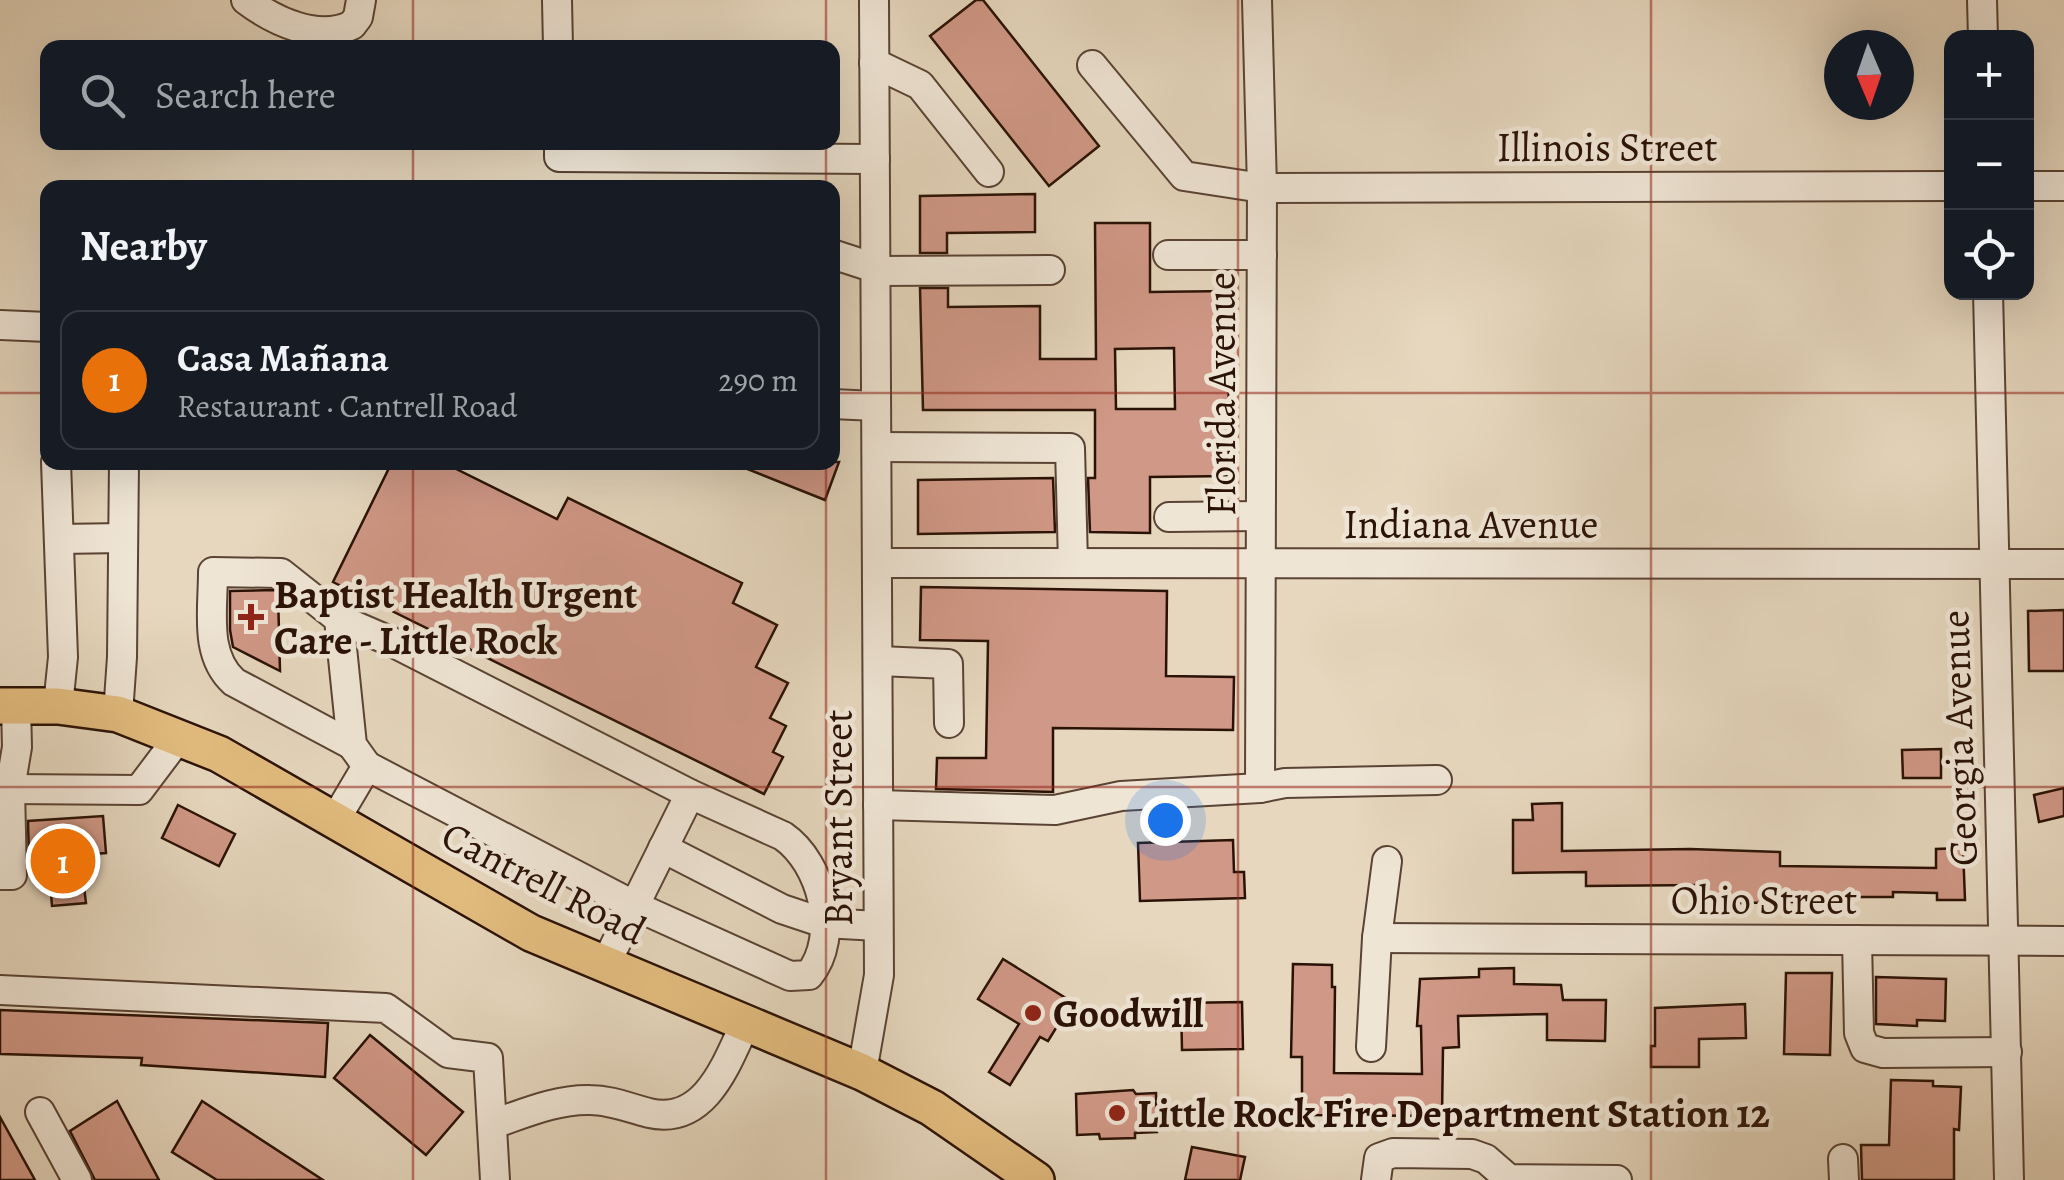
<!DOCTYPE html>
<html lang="en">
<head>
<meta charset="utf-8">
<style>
	body { margin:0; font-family:Alegreya,serif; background:#20242c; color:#f1f3f6 }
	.controls { position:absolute; right:30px; top:30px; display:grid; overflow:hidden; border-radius:20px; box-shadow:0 10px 40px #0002 }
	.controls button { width:90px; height:90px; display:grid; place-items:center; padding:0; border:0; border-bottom:2px solid #363941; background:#171b24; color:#f1f3f6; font:50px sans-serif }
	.compass { position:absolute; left:1824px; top:30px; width:90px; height:90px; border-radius:50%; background:#171b24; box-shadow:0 10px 40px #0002; rotate:178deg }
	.you { position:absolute; left:1165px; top:820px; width:35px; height:35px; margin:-25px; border:8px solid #fff; border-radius:50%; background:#1a73e8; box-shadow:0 0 0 15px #1a73e833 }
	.badge { display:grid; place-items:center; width:65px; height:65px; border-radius:50%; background:#ea580c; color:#fff; font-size:32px; font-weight:700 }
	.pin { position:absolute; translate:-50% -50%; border:5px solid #fff; box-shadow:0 2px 10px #0006 }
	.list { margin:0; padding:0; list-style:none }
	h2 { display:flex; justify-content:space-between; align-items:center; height:130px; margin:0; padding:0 40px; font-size:42px }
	h2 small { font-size:32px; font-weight:400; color:#9ea1a6 }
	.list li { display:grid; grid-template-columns:65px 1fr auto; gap:30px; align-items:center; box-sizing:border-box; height:140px; margin:0 20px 20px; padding:0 20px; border:2px solid #363941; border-radius:20px }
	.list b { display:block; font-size:38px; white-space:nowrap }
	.list p { margin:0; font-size:32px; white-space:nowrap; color:#9ea1a6 }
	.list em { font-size:32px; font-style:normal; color:#9ea1a6 }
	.icon { flex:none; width:55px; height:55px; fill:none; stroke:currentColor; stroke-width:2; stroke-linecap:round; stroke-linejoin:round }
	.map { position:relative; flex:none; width:2064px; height:1180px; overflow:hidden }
	.search { position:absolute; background:#171b24; box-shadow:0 10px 40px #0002; left:40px; top:40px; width:800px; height:110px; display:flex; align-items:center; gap:25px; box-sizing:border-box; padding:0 35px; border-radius:20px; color:#9ea1a6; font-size:38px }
	.panel { position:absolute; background:#171b24; box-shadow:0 10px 40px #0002; left:40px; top:180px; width:800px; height:290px; border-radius:20px }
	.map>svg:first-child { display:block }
	.building { fill:#d09886; stroke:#2b1206; stroke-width:2.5; fill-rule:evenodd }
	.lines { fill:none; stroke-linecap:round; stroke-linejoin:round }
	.minor-casing { stroke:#5a4334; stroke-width:32 }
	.major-casing { stroke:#2b1206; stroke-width:40 }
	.minor { stroke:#efe5d5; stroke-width:28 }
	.major { stroke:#e3bc7f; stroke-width:35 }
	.grid { fill:none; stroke:#8f2418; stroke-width:2.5; stroke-opacity:0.55 }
	.poi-dot { fill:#8f2418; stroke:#efe5d5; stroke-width:4 }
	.labels { text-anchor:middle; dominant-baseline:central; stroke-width:9; stroke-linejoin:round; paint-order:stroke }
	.street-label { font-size:40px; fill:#2b1206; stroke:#efe5d5 }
	.poi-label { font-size:40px; font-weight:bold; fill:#2b1206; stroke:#efe5d5; text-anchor:start }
</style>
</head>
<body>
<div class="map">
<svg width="2064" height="1180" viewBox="0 0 2064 1180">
	<rect width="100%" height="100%" fill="#e6d7be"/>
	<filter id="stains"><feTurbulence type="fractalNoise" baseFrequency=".002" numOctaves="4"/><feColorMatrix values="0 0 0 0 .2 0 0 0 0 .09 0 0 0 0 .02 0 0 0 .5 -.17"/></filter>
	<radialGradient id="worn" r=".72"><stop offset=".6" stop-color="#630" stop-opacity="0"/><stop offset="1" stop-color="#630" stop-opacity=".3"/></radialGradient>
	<g class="building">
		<path d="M976,0H983L1099,146L1049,186L930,36Z"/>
		<path d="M1035,194V232L947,233V253H920V196Z"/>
		<path d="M1095,223H1150V292L1228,291L1229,476L1150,477V533L1090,532L1088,478H1095V410H923L920,288H948V307L1040,306V359H1096ZM1174,348L1175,409H1116L1115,349Z"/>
		<path d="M392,462H442L557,519L568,498L742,583L733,603L777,625L756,667L788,683L770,718L786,726L773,752L783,757L764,794L333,582Z"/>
		<path d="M730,462H839L825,500Z"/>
		<path d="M1053,478L1055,532L918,534V480Z"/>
		<path d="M921,587L1167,591L1166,676L1234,677L1233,730L1053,728V792L936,789L937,758H986L988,641L920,640Z"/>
		<path d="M275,590L278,593L280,671L233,647L230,630V591Z"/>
		<path d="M2064,610V671H2029L2028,611Z"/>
		<path d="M1941,749V778H1903L1902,750Z"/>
		<path d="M2064,788V816L2039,822L2034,795Z"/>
		<path d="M1562,803V851L1690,849L1780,852V866L1936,868V849L1963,848L1965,900H1937V893L1893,892V897H1795V902L1700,904V885L1586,886V872L1513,873V820H1533L1532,804Z"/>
		<path d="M178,805L235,834L219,866L162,838Z"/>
		<path d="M103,816L106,853L80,855L86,903L52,906L48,857L29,858L28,821Z"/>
		<path d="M1233,840L1234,872H1244L1245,898L1140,901L1138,843Z"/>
		<path d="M1003,959L1072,1002L1048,1041L1040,1037L1010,1085L989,1072L1019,1024L978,999Z"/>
		<path d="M1293,964L1332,965V987H1335L1334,1073L1422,1074L1421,1026H1417L1420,979L1479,977V969L1514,968V984L1561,985L1563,1000H1606L1605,1041L1547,1040V1014L1458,1016L1459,1047L1443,1048L1442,1116L1302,1115V1057H1291Z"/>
		<path d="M1786,973H1832L1830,1055L1784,1054Z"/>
		<path d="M1876,977L1946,979L1945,1021L1917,1020V1026L1876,1024Z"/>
		<path d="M1242,1002L1243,1049L1182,1050L1181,1003Z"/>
		<path d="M1745,1004L1746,1038L1699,1039V1067H1651V1046H1655V1008Z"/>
		<path d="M0,1010L328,1023L325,1077L141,1065L142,1058L0,1054Z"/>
		<path d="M370,1035L463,1112L426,1155L334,1078Z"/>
		<path d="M1891,1080L1933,1081V1086L1961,1087L1959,1130L1954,1129V1180H1862L1861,1145H1889Z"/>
		<path d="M1133,1090L1136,1094L1156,1093L1157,1132L1135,1133V1138L1100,1139L1099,1134L1077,1135L1076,1094Z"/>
		<path d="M117,1101L159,1180H95L70,1131Z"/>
		<path d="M202,1101L323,1180H217L172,1152Z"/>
		<path d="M0,1117L35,1180H0Z"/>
		<path d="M1192,1147L1245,1157L1240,1180H1185Z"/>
	</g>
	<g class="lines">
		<g class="minor-casing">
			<g id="minor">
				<path d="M246,0C274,21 318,42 352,25L358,17L361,0"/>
				<path d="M557,0L558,48"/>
				<path d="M1257,0L1262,188L1260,788"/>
				<path d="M1982,0L1983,38"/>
				<path d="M874,63L920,85L989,172"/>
				<path d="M1092,65L1184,176L1262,188L1952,186"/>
				<path d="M559,142V157L875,159"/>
				<path d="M2026,186H2064"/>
				<path d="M832,254L875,268"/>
				<path d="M1168,255H1262"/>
				<path d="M876,271L1050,270"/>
				<path d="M1988,292L2009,1180"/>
				<path d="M0,325L48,327"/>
				<path d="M832,404L876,406"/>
				<path d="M877,447L1070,448L1073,563"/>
				<path d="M56,462L63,657L58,706"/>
				<path d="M1169,517L1260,516"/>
				<path d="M59,539L123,538"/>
				<path d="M877,563L2064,564"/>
				<path d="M879,661L948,664L949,723"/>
				<path d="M118,714L122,657L124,462"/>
				<path d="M352,745L234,682C204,655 213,611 213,572L281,573L339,619L390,641L690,794L783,836C822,863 841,936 809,975L790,976L635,906L367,766"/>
				<path d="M10,789L139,790L179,737"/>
				<path d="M878,805L1055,810L1121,796L1260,788L1285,783L1437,780"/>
				<path d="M335,820L367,766L352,745L339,619"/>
				<path d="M663,848L782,909L824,923L878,926"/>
				<path d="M0,875H12L10,789L17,747L16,706"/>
				<path d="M1377,938L2064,941"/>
				<path d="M1857,940L1859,1033L1865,1048L1883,1053L2007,1052"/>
				<path d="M605,965L690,794"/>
				<path d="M0,990L386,1008L448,1053L488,1058L495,1180"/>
				<path d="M1371,1047L1377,938L1387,861"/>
				<path d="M862,1072L879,975L874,0"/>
				<path d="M40,1112L77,1180"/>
				<path d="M493,1124C523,1114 557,1099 590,1100C611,1100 629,1108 649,1113C706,1126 727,1062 746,1022"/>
				<path d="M1843,1159L1844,1180"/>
				<path d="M1376,1180L1379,1158L1393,1153L1472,1154L1486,1159L1509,1179L1617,1180"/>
			</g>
		</g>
		<g class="major-casing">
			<path id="major" d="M0,706H58L118,714L219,754L531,933L862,1072L932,1108L1036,1180"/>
		</g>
		<use href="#minor" class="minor"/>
		<use href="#major" class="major"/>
	</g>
	<path class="grid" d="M413,0V48M826,0V48M1238,0V1180M1651,0V1180M413,142V188M826,142V188M0,393H48M832,393H2064M413,462V1180M826,462V1180M0,787H2064"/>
	<g class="poi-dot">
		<path d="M246 602h10v10h10v10h-10v10h-10v-10h-10v-10h10z"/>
		<circle cx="1033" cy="1013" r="10"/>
		<circle cx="1117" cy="1113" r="10"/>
	</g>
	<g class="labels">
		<g class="street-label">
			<text x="1607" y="147">Illinois Street</text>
			<text transform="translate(1221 394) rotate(-90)">Florida Avenue</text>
			<text x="1471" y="524">Indiana Avenue</text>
			<text transform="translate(1959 738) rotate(-92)">Georgia Avenue</text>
			<text transform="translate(838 818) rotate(-90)">Bryant Street</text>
			<text transform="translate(544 883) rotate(27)">Cantrell Road</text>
			<text x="1764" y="900">Ohio Street</text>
		</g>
		<g class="poi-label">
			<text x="274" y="594">Baptist Health Urgent<tspan x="274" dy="46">Care - Little Rock</tspan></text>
			<text x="1053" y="1013">Goodwill</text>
			<text x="1137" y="1113">Little Rock Fire Department Station 12</text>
		</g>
	</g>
	<rect width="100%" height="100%" filter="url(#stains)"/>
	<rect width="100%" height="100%" fill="url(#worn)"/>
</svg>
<div class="controls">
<button>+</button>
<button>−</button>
<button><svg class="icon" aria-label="locate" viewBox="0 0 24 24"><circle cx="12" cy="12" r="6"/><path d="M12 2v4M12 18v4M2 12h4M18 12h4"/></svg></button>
</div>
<svg class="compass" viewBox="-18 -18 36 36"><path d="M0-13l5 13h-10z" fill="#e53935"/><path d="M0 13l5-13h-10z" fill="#9ea1a6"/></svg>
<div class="you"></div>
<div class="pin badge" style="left:63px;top:861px;background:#e8710a">1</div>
<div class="search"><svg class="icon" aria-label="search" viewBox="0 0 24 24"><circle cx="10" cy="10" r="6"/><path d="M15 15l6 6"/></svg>Search here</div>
<section class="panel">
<h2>Nearby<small></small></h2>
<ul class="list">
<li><span class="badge" style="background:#e8710a">1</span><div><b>Casa Mañana</b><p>Restaurant · Cantrell Road</p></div><em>290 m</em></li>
</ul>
</section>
</div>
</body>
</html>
